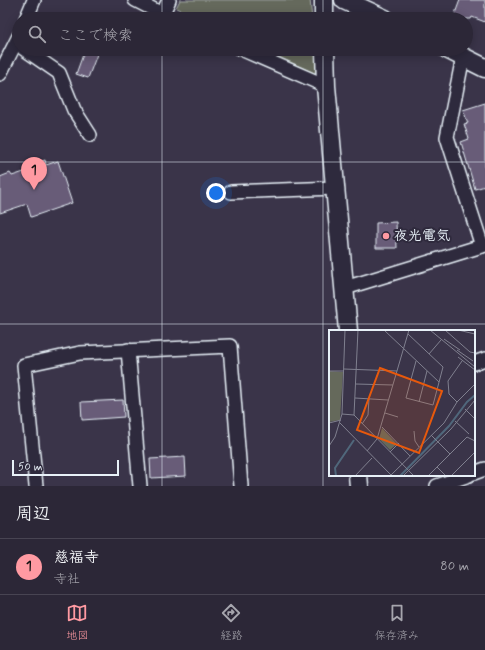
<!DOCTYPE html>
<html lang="ja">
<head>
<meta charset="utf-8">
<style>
	body { margin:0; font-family:Mynerve,"Klee One",sans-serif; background:#383342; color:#f1f3f6 }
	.scale { position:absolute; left:12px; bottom:10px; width:107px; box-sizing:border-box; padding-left:4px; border:2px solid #e8f1f8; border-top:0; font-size:11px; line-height:14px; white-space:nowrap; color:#e8f1f8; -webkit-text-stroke:3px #2f2a3d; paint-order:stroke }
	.you { position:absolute; left:216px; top:193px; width:14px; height:14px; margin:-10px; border:3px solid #fff; border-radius:50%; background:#1a73e8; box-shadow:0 0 0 6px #1a73e833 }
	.badge { display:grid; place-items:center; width:26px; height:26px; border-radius:50%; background:#ff9aa2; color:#111; font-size:13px; font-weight:700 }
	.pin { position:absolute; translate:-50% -33px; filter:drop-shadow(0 1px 2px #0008) }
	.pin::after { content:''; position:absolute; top:21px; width:14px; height:12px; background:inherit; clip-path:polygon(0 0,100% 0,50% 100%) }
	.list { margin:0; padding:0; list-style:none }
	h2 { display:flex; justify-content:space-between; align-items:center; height:52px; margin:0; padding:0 16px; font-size:17px }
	h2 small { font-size:13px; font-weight:400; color:#a6a5ad }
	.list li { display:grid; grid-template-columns:26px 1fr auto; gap:12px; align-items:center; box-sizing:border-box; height:56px; padding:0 16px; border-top:1px solid #484452 }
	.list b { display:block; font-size:15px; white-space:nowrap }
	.list p { margin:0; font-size:13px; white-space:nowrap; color:#a6a5ad }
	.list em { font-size:13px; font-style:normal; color:#a6a5ad }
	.icon { flex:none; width:22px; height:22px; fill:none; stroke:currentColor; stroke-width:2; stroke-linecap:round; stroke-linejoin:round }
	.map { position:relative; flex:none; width:485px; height:486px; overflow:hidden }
	.search { position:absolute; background:#2c2737; box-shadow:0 2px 10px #0003; left:12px; right:12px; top:12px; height:44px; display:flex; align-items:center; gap:10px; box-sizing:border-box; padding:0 14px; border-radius:22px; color:#a6a5ad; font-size:15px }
	.sheet { height:108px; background:#2c2737 }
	nav { display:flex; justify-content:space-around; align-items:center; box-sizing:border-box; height:56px; border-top:1px solid #484452; background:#2c2737; font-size:11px; color:#a6a5ad }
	nav a { display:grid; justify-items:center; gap:2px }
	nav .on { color:#ff9aa2 }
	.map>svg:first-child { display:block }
	.green { fill:#65695b; stroke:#a6adaa }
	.building { fill:#675b78; stroke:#e8f1f8 }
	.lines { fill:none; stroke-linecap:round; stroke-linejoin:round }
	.street-casing { stroke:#e8f1f8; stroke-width:16 }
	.secondary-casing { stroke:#e8f1f8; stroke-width:21 }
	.street { stroke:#2f2a3d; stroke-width:13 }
	.secondary { stroke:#2f2a3d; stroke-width:18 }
	.grid { fill:none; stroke:#e8f1f8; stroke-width:1; stroke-opacity:0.55 }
	.poi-dot { fill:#ff9aa2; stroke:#2f2a3d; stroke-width:1.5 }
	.labels { text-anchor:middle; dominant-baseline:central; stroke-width:4; stroke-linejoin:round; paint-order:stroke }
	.poi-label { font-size:14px; font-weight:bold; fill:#e8f1f8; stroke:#2f2a3d; text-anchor:start }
	.inset-river { fill:none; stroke:#50677b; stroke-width:2 }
	.inset-road { fill:none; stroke:#80808f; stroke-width:1 }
	.view { fill:#e8590c; fill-opacity:0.15; stroke:#e8590c; stroke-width:2 }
	.inset-edge { fill:none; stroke:#e8f1f8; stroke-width:2 }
</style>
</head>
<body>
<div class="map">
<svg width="485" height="486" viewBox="0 0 485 486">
	<rect width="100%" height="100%" fill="#3a3449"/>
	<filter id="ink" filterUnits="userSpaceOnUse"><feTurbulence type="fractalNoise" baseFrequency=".025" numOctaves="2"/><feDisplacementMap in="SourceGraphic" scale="8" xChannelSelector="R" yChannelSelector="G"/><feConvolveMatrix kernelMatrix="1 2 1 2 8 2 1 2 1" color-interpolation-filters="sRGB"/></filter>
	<g filter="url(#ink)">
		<g class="green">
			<path d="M180,0H310L312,19H200L176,8Z"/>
			<path d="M262,49H315L318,75Z"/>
		</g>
		<g class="building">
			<path d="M460,0H485V22L472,17L471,19H453Z"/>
			<path d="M85,49H99L88,78L76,74Z"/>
			<path d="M485,103V186L475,189L461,142L469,139L464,124L468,123L463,110Z"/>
			<path d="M45,160L46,165L58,161L72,203L31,217L27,204L0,213V177L10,173L12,176L33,169L31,165Z"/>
			<path d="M396,222L397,248H376V223Z"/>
			<path d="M123,400L124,417L82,420L81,402Z"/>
			<path d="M185,457L186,476L151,478L150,459Z"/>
		</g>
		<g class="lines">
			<g class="street-casing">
				<g id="street">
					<path d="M135,0L172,19"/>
					<path d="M162,15L169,0"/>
					<path d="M26,19L34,0"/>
					<path d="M24,49L59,73L74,110L90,135"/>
					<path d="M241,49L326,86"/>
					<path d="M463,57L447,137L482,246"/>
					<path d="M0,74L19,36"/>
					<path d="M231,192L335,188"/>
					<path d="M345,288L485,245"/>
					<path d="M128,350L140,486"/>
					<path d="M474,363L485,359"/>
					<path d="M474,473L485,469"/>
					<path d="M36,486L24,365L80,353L230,346L241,486"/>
					<path d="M437,486L469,475"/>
				</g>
			</g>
			<g class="secondary-casing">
				<g id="secondary">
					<path d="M324,0V19"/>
					<path d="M344,0L385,19"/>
					<path d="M325,49L326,86L348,331"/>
					<path d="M447,49L485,68"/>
					<path d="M358,475L359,486"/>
				</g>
			</g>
			<use href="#street" class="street"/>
			<use href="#secondary" class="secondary"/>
		</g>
	</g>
	<path class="grid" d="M162,0V19M323,0V19M162,49V486M323,49V486M0,162H485M0,324H485"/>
	<circle class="poi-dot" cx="386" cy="236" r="4"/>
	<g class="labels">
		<g class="poi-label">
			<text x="394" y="236">夜光電気</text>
		</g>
	</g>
	<g transform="translate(329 330)">
		<rect width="146" height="146" fill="#3a3449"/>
		<path d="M0,41L14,42L11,90L0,92ZM53,98L68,114L61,120L50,109Z" fill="#65695b"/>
		<path class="inset-river" d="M7,146L6,138L25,110M71,146L120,96L138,72L146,65"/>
		<path class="inset-road" d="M55,0L110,52M101,0L146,37M116,0L141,22L146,23M129,0L146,4M79,4L114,37L104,75L77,68L87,31M115,9L131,20M128,20L144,31M100,24L112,10M129,27L146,40M15,39L68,41M0,41H15M27,54L64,55M26,68L59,70M90,72L98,41M128,72L120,64L119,51L133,31M136,79L146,89M56,83L69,87M13,84L25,85L85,146M25,85L29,0M126,91L140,104M0,93L12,90M11,93L62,145M33,94L39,85L40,69M53,97L81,126M85,101L86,111L90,117M102,105L121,124M0,116L6,107L13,84L16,0M38,121L48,109L80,0M61,122L70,113M108,137L117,146M26,146L43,128M61,146L115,93L128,72L146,54M74,146L122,99L146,70M99,146L138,107L146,111M122,146L146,122"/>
		<path class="view" d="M51,38L113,61L90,123L28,100Z"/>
		<rect width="146" height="146" class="inset-edge"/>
	</g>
</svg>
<div class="scale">50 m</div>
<div class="you"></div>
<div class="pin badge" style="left:34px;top:190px">1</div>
<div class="search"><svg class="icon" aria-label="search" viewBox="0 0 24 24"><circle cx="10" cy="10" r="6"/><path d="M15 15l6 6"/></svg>ここで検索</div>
</div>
<section class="sheet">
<h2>周辺<small></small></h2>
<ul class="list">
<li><span class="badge">1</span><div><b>慈福寺</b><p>寺社</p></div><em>80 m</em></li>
</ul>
</section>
<nav>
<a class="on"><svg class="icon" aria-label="map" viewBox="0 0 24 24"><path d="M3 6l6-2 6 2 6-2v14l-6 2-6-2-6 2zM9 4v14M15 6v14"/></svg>地図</a>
<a><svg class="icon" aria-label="directions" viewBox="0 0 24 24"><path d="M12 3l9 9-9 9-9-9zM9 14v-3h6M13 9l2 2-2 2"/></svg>経路</a>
<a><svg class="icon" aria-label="saved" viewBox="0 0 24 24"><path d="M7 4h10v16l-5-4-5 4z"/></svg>保存済み</a>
</nav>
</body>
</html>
